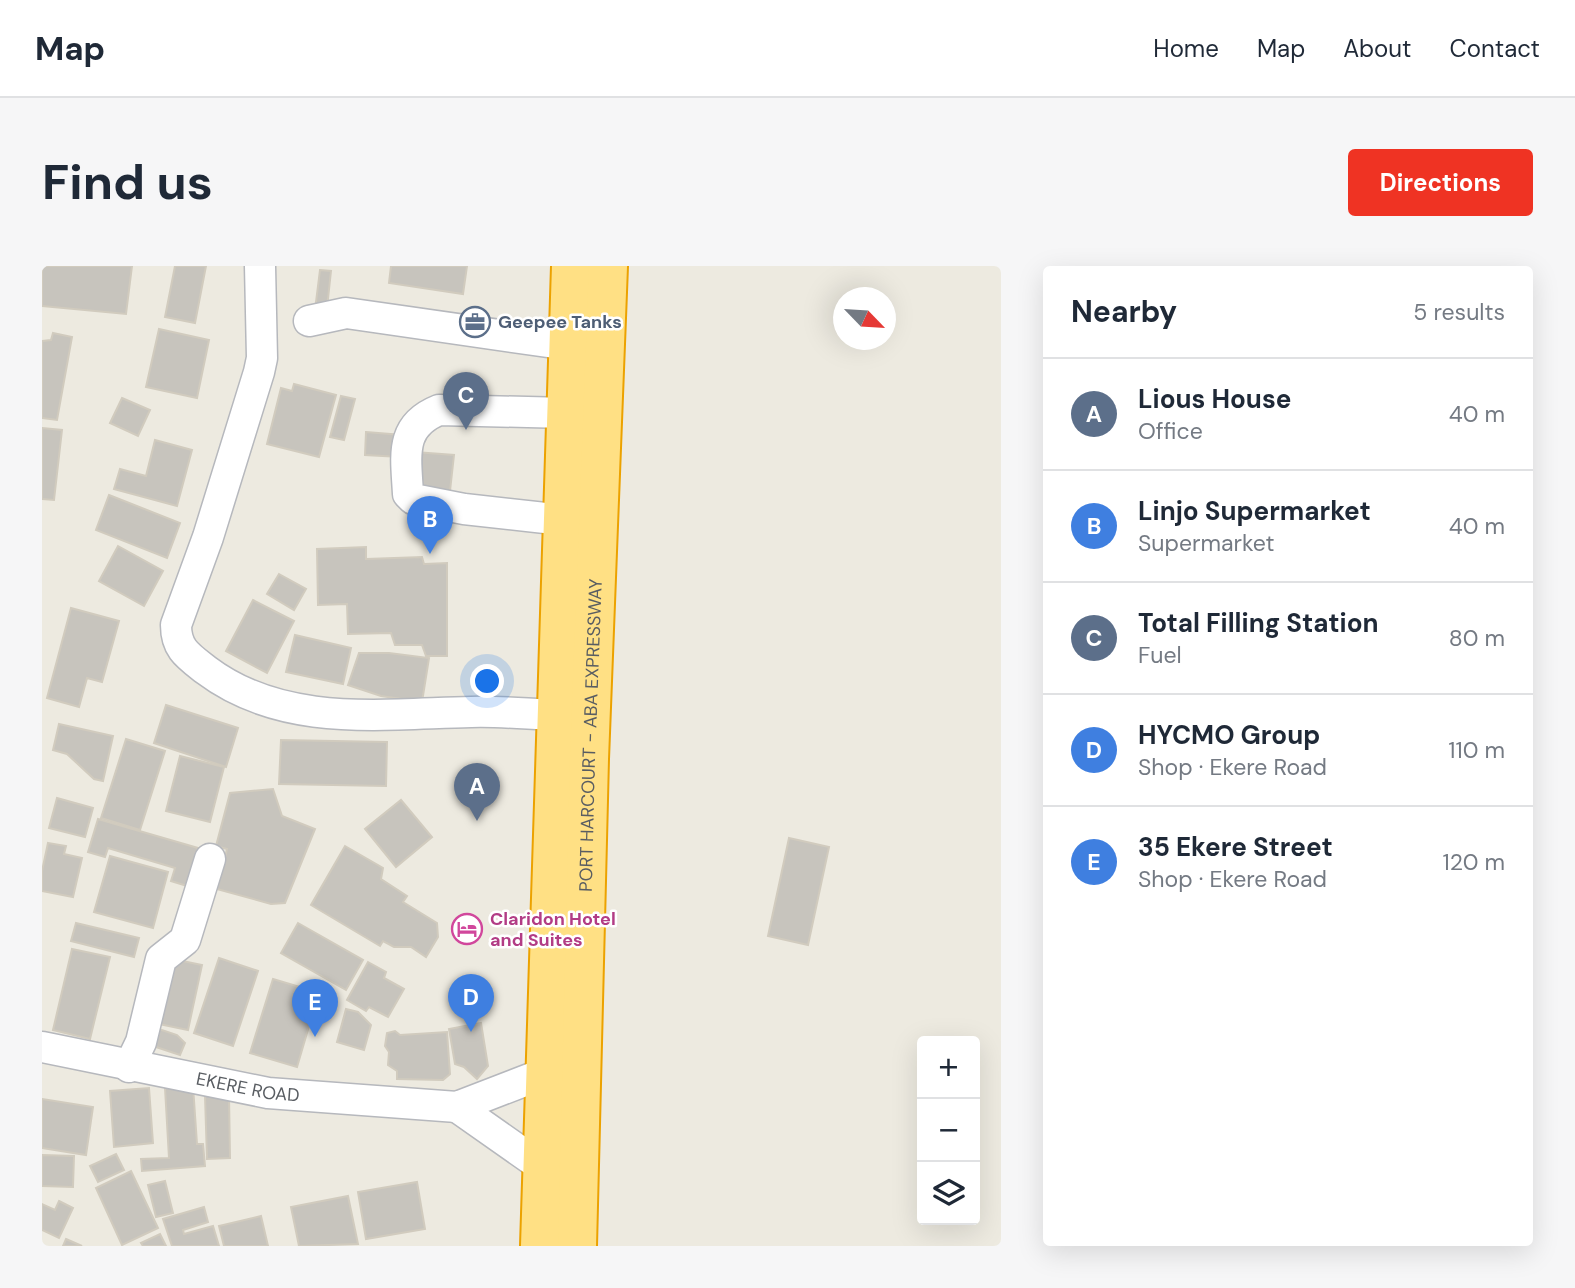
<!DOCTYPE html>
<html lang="en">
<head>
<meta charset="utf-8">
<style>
	body { margin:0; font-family:"DM Sans",sans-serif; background:#f6f6f7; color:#1f2937 }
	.controls { position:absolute; right:21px; bottom:21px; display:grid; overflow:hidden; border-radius:7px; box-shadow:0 7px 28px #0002 }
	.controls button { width:63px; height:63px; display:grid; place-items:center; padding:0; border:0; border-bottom:2px solid #e0e1e3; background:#fff; color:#1f2937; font:35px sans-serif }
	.compass { position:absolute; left:791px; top:21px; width:63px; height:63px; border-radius:50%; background:#fff; box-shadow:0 7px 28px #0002; rotate:115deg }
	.you { position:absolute; left:446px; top:416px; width:24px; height:24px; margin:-18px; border:5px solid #fff; border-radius:50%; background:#1a73e8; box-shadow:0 0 0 10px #1a73e833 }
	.badge { display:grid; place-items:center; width:46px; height:46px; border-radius:50%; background:#ef3323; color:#fff; font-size:23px; font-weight:700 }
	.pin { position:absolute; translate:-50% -58px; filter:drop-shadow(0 2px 4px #0008) }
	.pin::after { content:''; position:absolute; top:37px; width:24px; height:21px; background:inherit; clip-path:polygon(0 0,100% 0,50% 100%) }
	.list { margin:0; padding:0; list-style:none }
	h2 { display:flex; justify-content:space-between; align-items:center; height:91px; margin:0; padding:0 28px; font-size:30px }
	h2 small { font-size:23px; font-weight:400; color:#747a83 }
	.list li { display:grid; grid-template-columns:46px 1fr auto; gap:21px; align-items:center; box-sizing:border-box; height:112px; padding:0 28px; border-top:2px solid #e0e1e3 }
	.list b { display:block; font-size:26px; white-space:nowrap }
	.list p { margin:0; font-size:23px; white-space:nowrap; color:#747a83 }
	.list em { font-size:23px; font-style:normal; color:#747a83 }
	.icon { flex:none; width:38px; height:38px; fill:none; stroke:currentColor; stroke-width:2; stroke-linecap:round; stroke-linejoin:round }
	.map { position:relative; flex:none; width:959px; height:980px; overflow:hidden; border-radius:7px }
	header { display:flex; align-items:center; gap:42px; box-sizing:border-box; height:98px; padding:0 35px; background:#fff; border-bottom:2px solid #e0e1e3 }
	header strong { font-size:33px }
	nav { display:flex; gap:38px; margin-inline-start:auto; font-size:24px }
	.intro { display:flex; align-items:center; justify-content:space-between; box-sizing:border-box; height:168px; padding:0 42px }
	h1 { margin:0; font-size:49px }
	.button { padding:18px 32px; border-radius:7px; background:#ef3323; color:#fff; font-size:24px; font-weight:700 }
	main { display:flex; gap:42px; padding:0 42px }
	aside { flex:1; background:#fff; border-radius:7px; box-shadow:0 7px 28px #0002 }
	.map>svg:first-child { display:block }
	.building { fill:#c7c4bd; stroke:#d1cbbe; stroke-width:2 }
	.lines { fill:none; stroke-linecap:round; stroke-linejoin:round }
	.minor-casing { stroke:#b6b8bd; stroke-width:33 }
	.highway-casing { stroke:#eca200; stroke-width:42 }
	.minor { stroke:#fff; stroke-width:30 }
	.highway { stroke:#ffe084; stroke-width:38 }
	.labels { text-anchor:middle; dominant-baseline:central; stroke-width:5; stroke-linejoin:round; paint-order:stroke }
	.service-label { font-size:18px; font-weight:bold; fill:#4e5e75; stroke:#fff; text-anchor:start }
	.street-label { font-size:18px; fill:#595d62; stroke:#fff }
	.hotel-label { font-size:18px; font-weight:bold; fill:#b23c85; stroke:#fff; text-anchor:start }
</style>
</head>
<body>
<header>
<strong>Map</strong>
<nav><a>Home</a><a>Map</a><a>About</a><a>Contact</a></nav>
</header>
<div class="intro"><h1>Find us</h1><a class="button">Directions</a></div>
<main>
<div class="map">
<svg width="959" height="980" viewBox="0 0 959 980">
	<rect width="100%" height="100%" fill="#edeae0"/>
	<g class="building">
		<path d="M0,0H90L84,48L0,40Z"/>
		<path d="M133,0H164L153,57L123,51Z"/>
		<path d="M349,0H425L421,28L347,17Z"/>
		<path d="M278,4L289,5L285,42L273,44Z"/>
		<path d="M117,63L167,74L155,132L104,121Z"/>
		<path d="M11,67L30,71L15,154L0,152V75L9,74Z"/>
		<path d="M252,118L294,129L277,191L225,178L239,122L250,125Z"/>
		<path d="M299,130L313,133L302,174L288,171Z"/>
		<path d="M80,132L108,144L96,170L68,157Z"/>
		<path d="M0,162L20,164L12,234L0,233Z"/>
		<path d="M324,166L360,169L358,191L323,189Z"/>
		<path d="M113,174L150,184L135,240L72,223L78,203L104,210Z"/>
		<path d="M373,186L412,189L408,225L370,222Z"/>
		<path d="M67,229L138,257L125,292L54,264Z"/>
		<path d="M76,280L121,305L102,340L57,315Z"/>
		<path d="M324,281V293L380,291L382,298L405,297V390H384L380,379H353L349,367L306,368L305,338L276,339L275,283Z"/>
		<path d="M237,308L264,323L252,344L225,328Z"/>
		<path d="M211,334L252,355L225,407L184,385Z"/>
		<path d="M29,342L77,355L60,416L45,412L37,441L5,432Z"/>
		<path d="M253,369L309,382L301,418L244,406Z"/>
		<path d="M317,387H347L387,392L380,436L339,430L306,419Z"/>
		<path d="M124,439L196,462L184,501L112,477Z"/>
		<path d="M17,458L71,470L61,515L52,513L25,488L11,484Z"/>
		<path d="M84,473L123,485L98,564L59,552Z"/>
		<path d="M239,474L345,476L344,520L237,518Z"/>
		<path d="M138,490L182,501L168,556L124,545Z"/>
		<path d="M231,523L240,550L273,563L243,637L229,638L175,623L185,583L174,580L188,527Z"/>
		<path d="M15,532L51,542L43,571L7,562Z"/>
		<path d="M359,534L390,571L354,601L323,563Z"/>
		<path d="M56,553L156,582L145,620L129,615L133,602L66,582L63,591L46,586Z"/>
		<path d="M747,572L787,581L766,679L726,670Z"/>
		<path d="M6,577L24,580L22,588L40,592L31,631L0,625V605Z"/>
		<path d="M303,580L341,602L339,613L365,630L361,636L395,657L396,671L384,691L369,681H352L341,675L338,680L269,639Z"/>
		<path d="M68,590L126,606L111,662L52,646Z"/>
		<path d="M34,657L97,672L92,691L29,675Z"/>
		<path d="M256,657L321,694L304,724L239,687Z"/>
		<path d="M30,683L68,691L48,773L11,764Z"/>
		<path d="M126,692L160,699L146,764L112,757Z"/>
		<path d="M177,692L216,705L191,780L152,767Z"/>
		<path d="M326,696L344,706L342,712L362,723L346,751L327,741L324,745L305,734Z"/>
		<path d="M231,713L278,727L280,749L270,750L255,801L208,787Z"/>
		<path d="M304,743L316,746L329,759L322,784L295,776Z"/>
		<path d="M439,757L446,800L435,813L422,801L413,798L407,763Z"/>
		<path d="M105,759L135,769L143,777L138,789L99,776Z"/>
		<path d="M353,765L358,769L405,766L408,808L401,814L355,813V805L346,799L347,786L343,780L345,767Z"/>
		<path d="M151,820L155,878H161L163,900L100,905L99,893L127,892L123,822Z"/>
		<path d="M107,822L111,877L72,881L68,825Z"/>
		<path d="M187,829L188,892L165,893L163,830Z"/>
		<path d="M0,833L51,841L44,889L0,882Z"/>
		<path d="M74,888L82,904L56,916L48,900Z"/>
		<path d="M0,889L32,890L31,921L0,920Z"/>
		<path d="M89,905L116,962L80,979L54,922Z"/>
		<path d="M123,915L131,947L114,951L106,919Z"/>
		<path d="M375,916L383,963L324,973L316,926Z"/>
		<path d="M306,930L316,978L257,980L249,941Z"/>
		<path d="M17,935L31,942L17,972L0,964V938L13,944Z"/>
		<path d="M162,941L166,956L141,964L142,968L171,960L177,980H130L121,953Z"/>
		<path d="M219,950L226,980H182L177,960Z"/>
		<path d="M118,968L124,980H101L99,977Z"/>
		<path d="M24,973L40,980H21Z"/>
	</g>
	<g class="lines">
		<g class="minor-casing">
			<g id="minor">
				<path d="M218,0L220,92L217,106L166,271L134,359C134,383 146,390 164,404C241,462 339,448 429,446C457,445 486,448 515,449"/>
				<path d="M267,55L304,47L527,79"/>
				<path d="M521,254L422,243L371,233L366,228C364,190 357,160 397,144L525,147"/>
				<path id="s1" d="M0,781L226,827L415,841L503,807"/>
				<path d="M87,801L99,776L119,693L143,674L168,593"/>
				<path d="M415,841L499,900"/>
			</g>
		</g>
		<g class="highway-casing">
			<g id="highway">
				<path d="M498,980L529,0"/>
				<path id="s2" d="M535,980L547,493L566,0"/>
			</g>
		</g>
		<use href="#minor" class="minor"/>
		<use href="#highway" class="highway"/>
	</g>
	<defs>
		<g id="office-ring" transform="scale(1.575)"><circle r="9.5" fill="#fff" stroke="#5c6f8a" stroke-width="1.5"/><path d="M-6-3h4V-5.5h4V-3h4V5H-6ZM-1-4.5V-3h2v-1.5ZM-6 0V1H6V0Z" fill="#5c6f8a"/></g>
		<g id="hotel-ring" transform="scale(1.575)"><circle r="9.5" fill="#fff" stroke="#d1479c" stroke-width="1.5"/><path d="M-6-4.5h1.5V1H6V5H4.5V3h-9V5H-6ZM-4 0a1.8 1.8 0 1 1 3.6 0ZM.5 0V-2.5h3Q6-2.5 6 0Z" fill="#d1479c"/></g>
	</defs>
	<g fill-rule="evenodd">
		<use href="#office-ring" x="433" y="56"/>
		<use href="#hotel-ring" x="425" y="663"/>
	</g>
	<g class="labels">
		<g class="service-label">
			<text x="456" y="56">Geepee Tanks</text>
		</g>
		<g class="street-label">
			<text stroke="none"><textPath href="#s2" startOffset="511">PORT HARCOURT - ABA EXPRESSWAY</textPath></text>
			<text stroke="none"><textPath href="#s1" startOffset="210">EKERE ROAD</textPath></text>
		</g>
		<g class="hotel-label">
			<text x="448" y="653">Claridon Hotel<tspan x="448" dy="21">and Suites</tspan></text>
		</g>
	</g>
</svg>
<div class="controls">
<button>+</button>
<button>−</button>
<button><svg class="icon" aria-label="layers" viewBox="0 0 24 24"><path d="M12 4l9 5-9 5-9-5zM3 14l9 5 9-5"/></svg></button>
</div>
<svg class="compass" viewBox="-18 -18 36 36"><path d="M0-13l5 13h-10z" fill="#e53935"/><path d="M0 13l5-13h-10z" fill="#747a83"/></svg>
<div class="you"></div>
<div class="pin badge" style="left:435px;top:555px;background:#5c6f8a">A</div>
<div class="pin badge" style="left:388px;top:288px;background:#3f7fe0">B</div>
<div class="pin badge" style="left:424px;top:164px;background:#5c6f8a">C</div>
<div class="pin badge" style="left:429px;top:766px;background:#3f7fe0">D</div>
<div class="pin badge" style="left:273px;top:771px;background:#3f7fe0">E</div>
</div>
<aside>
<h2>Nearby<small>5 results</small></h2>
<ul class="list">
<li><span class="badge" style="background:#5c6f8a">A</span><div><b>Lious House</b><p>Office</p></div><em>40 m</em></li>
<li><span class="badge" style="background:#3f7fe0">B</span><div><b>Linjo Supermarket</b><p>Supermarket</p></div><em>40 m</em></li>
<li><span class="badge" style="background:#5c6f8a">C</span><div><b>Total Filling Station</b><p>Fuel</p></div><em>80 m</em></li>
<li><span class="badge" style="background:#3f7fe0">D</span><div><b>HYCMO Group</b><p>Shop · Ekere Road</p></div><em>110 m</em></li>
<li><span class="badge" style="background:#3f7fe0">E</span><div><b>35 Ekere Street</b><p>Shop · Ekere Road</p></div><em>120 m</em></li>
</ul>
</aside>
</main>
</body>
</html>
